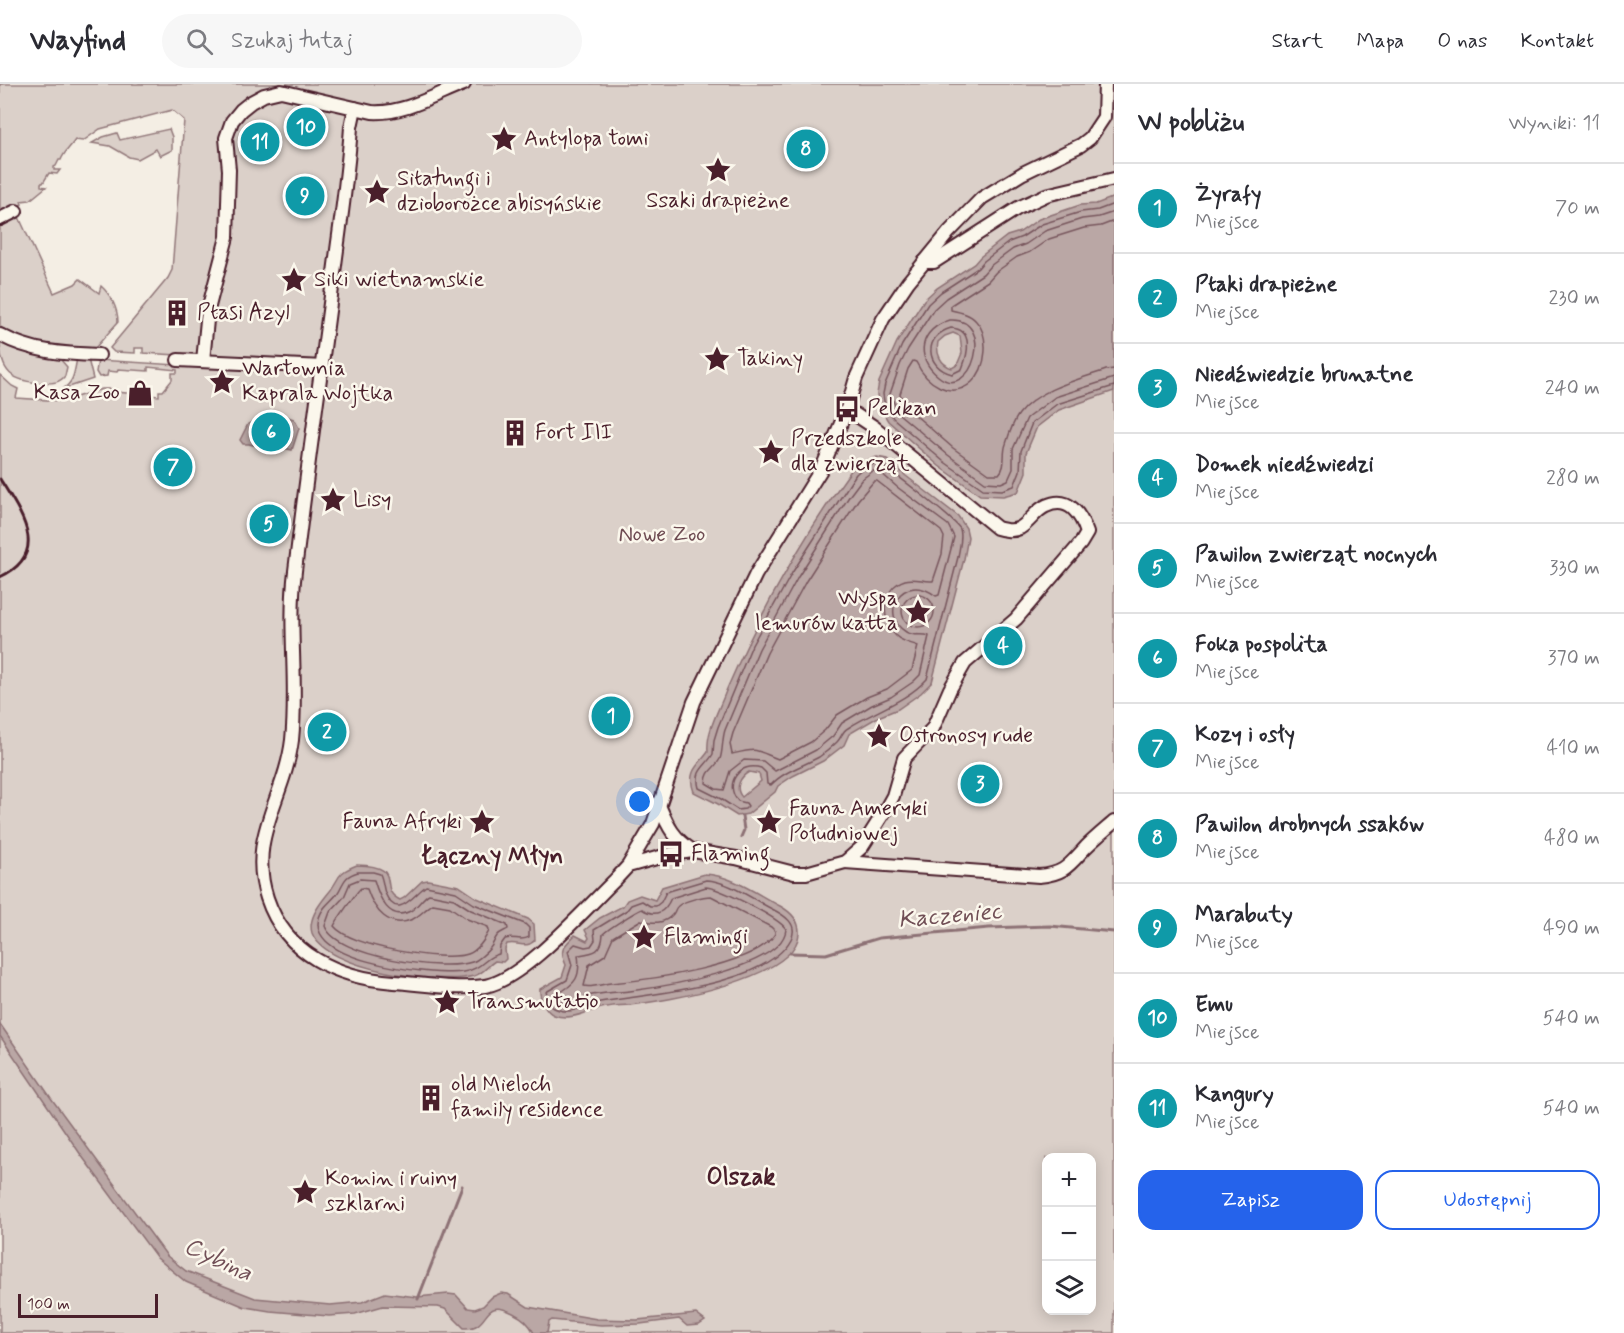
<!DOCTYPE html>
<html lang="pl">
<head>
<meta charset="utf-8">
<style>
	body { margin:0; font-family:Mynerve,sans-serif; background:#f7f7f7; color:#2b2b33 }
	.controls { position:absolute; right:18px; bottom:18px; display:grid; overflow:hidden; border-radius:12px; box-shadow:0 3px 15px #0003 }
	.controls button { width:54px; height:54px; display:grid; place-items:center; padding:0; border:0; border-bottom:2px solid #e1e1e2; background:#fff; color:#2b2b33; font:30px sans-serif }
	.scale { position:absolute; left:18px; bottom:15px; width:140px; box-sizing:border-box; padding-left:6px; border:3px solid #4a1f2b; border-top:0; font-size:16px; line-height:21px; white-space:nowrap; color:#4a1f2b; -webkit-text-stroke:4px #fbf7ec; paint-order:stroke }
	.you { position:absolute; left:640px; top:718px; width:21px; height:21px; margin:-15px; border:4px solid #fff; border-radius:50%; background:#1a73e8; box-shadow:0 0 0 9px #1a73e833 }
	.badge { display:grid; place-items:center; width:39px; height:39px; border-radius:50%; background:#2563eb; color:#fff; font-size:20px; font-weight:700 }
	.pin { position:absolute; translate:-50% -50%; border:3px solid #fff; box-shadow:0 2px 6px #0006 }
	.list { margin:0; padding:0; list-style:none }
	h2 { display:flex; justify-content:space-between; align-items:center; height:78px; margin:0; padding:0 24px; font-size:26px }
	h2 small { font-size:20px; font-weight:400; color:#7c7c81 }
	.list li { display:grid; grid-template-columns:39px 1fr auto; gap:18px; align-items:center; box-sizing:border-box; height:90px; padding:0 24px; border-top:2px solid #e1e1e2 }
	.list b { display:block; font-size:22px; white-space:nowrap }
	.list p { margin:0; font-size:20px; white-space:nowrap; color:#7c7c81 }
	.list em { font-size:20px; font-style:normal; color:#7c7c81 }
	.actions { display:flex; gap:12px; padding:18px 24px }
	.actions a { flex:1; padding:14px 0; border:2px solid #2563eb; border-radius:18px; text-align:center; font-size:21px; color:#2563eb }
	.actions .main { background:#2563eb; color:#fff }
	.icon { flex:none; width:33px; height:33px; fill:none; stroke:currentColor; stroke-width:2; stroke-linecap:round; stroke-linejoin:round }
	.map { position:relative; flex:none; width:1114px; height:1249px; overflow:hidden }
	header { display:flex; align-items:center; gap:36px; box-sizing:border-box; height:84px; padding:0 30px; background:#fff; border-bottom:2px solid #e1e1e2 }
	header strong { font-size:28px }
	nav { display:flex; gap:33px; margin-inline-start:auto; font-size:21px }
	.search { width:420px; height:54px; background:#f7f7f7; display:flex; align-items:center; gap:15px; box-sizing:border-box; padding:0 21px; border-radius:33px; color:#7c7c81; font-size:22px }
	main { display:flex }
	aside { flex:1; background:#fff }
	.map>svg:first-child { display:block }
	.green { fill:#dbd0c9; stroke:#92787a; stroke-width:1.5; fill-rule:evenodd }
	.water { fill:#baa7a5; stroke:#8d7174; stroke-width:1.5; fill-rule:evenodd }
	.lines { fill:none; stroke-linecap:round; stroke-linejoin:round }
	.shore { stroke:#77555c; stroke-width:1.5 }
	.stream { stroke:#8d7174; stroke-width:3 }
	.minor-casing { stroke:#4a1f2b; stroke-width:16 }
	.minor { stroke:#fbf7ec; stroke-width:12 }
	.rail { stroke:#4a1f2b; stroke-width:3 }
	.labels { text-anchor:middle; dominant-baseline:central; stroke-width:5; stroke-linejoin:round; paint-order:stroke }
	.poi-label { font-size:22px; fill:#4a1f2b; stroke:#fbf7ec; text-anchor:start }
	.park-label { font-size:22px; fill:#6e4b52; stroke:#fbf7ec }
	.neighbourhood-label { font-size:24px; font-weight:bold; fill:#4a1f2b; stroke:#fbf7ec }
	.water-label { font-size:24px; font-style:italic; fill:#714f56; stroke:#fbf7ec }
</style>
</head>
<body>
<header>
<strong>Wayfind</strong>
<div class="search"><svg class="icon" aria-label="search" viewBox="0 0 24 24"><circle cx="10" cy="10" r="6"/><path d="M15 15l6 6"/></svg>Szukaj tutaj</div>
<nav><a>Start</a><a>Mapa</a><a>O nas</a><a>Kontakt</a></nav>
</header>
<main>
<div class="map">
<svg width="1114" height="1249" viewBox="0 0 1114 1249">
	<rect width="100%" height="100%" fill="#f4eee4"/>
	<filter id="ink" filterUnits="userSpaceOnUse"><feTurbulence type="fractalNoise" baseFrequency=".0167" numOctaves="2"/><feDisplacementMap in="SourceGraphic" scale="12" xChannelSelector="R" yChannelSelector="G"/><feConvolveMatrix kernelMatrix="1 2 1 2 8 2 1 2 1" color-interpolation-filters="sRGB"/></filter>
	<g filter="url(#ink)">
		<g class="green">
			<path d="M0,0H1114V1249H0V291L12,302L18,305L16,314L63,317L102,305H116V308L159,312V307H163L172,296V289H177V286L148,283V287L118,285L117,288L108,287L107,292L99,293L96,288L98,276L177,281L178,271L143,269V264H135V269L114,268L110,264L168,194L172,186L184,36L172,26L100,45L83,57L75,56C70,64 64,68 61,76H59L56,82L54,83V86H60L57,90L49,89L43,99H41V102L46,103L30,116L21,117L22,120L0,131ZM1046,1074H1092V1226H1046Z"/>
			<path d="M169,45L172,53V66L160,72L156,65L138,75L129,73L110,62L92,59L103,53L117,49L120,56Z"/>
			<path d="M18,131L54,209L75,200L80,195L99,209L101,202C111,211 118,225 118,238L95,264C61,262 30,262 0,243V139Z"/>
			<path d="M0,256L19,266L61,276L67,283L65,292C59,299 53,299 44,299C12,298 0,289 0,256Z"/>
			<path d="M77,275H88L93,295L63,305C75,297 74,287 77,275Z"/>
		</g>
		<g class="water">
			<path d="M1114,113V307L1059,326L1037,343L1026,369V388L1018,408L1003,412L980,411L939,382L888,337L878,320L877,310L879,298L897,258L924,216L937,204L974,180L980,173L1007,152L1020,148L1039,135L1080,121L1096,120ZM953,249L960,252L962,269L957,281L952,284C940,280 936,269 938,258L945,252Z"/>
			<path d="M266,329H274L280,333L285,332L294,335L299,344L292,366L267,360L261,363L249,360H243L240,356L248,340L260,335Z"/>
			<path d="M877,373L887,375L906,392L958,432L966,444L968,453L964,475L932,598L921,609L898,625L878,633L849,650L844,661L823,677L793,692L778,702L775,708L748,730L737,732L718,720L694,708C686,687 699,681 708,668C706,647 719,626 726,607C760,529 802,454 852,385L861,378ZM749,688L759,690L761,697L742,713C734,704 740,693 749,688Z"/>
			<path d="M357,781C407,782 375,804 400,816L404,814L422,797L428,796L459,802L477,814L528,835L534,840L535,856C526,866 518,857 507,860L505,865L506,875L503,878L495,877C487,882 484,889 474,892C440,901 326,886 312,849C308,836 318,822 326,812C341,796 333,790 357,781Z"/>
			<path d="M705,790C731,791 757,810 780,822C791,828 800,836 799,850C795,895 667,917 630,921C622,922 615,921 607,923C590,925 572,938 554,931C546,928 539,913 540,905L562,893L566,881C559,865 563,863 575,851L587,857L589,854L585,846L600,834L623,822L627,816L640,811L655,816L662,803Z"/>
			<path d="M0,940L51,1014L167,1172L186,1187L255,1214L330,1221L362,1218L385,1209L417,1213L448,1210L456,1211L468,1224L475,1225L483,1222L492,1213L501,1209L508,1210L528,1223L597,1235L637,1236L696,1230L705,1237L699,1241L687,1242L679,1235L640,1240L601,1241L552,1236L549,1238L547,1249H534C529,1239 523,1234 513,1229C480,1212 492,1246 464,1244L445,1225L438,1223L383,1222L355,1230L329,1232L270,1227L245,1223L186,1198L157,1174L81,1071L0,952Z"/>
		</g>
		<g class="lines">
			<g class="shore">
				<path d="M1114,120L1098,126L1081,128L1042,140L1022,153L1009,158L984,177L978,184L941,208L928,220L902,261L885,300L883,310L884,317L893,334L943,377L983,405L1002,406L1014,402L1020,387L1021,367L1032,339L1057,320L1114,302"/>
				<path d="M1114,128L1099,133L1082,135L1045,147L1026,160L1013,165L990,182L983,190L946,214L934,225L908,265L900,281L890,310L899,330L948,371L985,398L1001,399L1008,396L1013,385V365L1027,334L1055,313L1114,294"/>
				<path d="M1114,137L1101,142L1084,144L1049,155L1030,168L1017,173L996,188L988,197L951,221V226C960,228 970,230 976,237C990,252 987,284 972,298C951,317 926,299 916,278L913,277L908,285L900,310L907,324L953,364L989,390H999C1007,382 1002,370 1006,360C1009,350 1013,338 1019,330C1038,305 1077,296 1106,286L1114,285"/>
				<path d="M950,236C997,233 972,320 938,292C914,273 920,245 950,236Z"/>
				<path d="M951,244C974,245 968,270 962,285L952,290C925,283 923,252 951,244Z"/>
				<path d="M270,335L290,341L292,345L288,357L268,353L269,345L267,338Z"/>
				<path d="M877,379C886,381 956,437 960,445C963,454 959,465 958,473L927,595C906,618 874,627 848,644C842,647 842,653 837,658C832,663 825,669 819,673C803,682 784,687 771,701L767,700L766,689L761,684C740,677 723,700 738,717L746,719L748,722L745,725L738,726L721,715L699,704C694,685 706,683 713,670L714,656L718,643L752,561L792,489L856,390L864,383Z"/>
				<path d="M873,387L880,388L897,403L948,441L954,453L939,511L936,512C902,486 878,531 906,548C914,553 923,549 929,552L920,591L913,598L891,613L872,621L842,639L833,652L816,666L775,687L763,677L744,676L730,687L724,706L716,705L706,699C706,686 715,685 720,675C723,667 722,655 725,646L759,565L798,493L850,411L862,395Z"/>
				<path d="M874,397H877L941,447L944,453L942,470L933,497C924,498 915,493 905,496C881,504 880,536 896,552C902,558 911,559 918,562L912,586L887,605L867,613L837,631L825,646L811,658L778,675C753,665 759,664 732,670L730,660L733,649L767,569L806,497L858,416Z"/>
				<circle cx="918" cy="527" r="16"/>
				<path d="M358,788H373L380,790C383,796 383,803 385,809C397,838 413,811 426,802L456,808L474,820L525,840L529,844V853C522,858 513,852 505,855L500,862L499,870C484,873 483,885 463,888C433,892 287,877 324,824C328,819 333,815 337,810C345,798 342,793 358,788Z"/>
				<path d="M360,795L374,796C379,813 389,840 412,826C419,821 423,813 429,810L454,815L471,826L507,841L508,845C505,847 500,848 497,852C494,856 493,861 490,864C487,868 477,877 472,878C444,888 336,873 325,842L330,828L344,813L350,799Z"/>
				<path d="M706,796C729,797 752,815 772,825C784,831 799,840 791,855C766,902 649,910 600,918C589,920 577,928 565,927C560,927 556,925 552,923L546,908L567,896L572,881L568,867L575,860L585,863L591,862L595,856L594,846L627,826L631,821L642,817L650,822H656L661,818L666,808Z"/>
				<path d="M706,803C720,804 779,834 786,845C783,884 662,903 630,907C622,908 615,908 607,909C601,910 594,910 589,912C577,916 570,922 558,917L557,910C576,900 581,893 578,871C593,869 602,869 603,850C608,845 636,827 642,825C656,834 665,828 671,814Z"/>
				<path d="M361,804L367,805C374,826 389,846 413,835C421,831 426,824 433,820L450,823L467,835L488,843L489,847C485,855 477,867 468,870C443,878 350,863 334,842C337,836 357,807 361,804Z"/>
				<path d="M711,812L771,843L775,847V850C755,882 648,896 611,899C602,900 592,904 584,902L589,881L605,871L613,853L641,836C652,839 664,841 673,830C675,828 675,824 678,822C683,817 704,812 711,812Z"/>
			</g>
			<g class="stream">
				<path d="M741,753L744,746L742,732"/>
				<path d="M790,869L826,870L879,854L989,844L1050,842L1114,848"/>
				<path d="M418,1215L462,1102"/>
			</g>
			<g class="minor-casing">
				<g id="minor">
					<path d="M355,24L351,43C348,89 341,135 335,181C322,283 307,385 295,487C288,544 298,600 292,656C285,714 247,753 267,814C286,871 339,894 394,898C423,900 456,906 485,902C523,896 586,824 615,796L628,782L653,740L694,618L756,490L822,384L847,325L874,343L997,444C1005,446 1012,448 1020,444C1030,438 1036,426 1046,422C1069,411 1081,431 1087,449L1081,459L1016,535L965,579L950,605L933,644L904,674L893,712L883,730L862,763L845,778L806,789H794L736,774L693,767L671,770L628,782"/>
					<path d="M0,135L16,127"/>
					<path d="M924,178H934L1018,124L1046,111L1114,95"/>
					<path d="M0,251C32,268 63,270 99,271"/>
					<path d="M178,276L323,283"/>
					<path d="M203,277L208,226L227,153L229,86L226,54L232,37L241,26L251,18L264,11L281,7L372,28C404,30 435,11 464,0"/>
					<path d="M847,325L856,294L883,235L908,198L949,148L982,114L1023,89L1081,61L1090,54L1104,33L1105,0"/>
					<path d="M658,719C668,742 672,753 693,767"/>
					<path d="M845,778L1039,792C1065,790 1069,781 1086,763C1095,754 1105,746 1114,738"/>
				</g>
			</g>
			<use href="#minor" class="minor"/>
			<path class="rail" d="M0,395C20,428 52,469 0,493"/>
		</g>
	</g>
	<defs>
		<g id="sight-bare" transform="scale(2.07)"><path d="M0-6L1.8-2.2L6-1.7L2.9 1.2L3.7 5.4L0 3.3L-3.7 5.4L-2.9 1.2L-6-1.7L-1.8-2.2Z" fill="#4a1f2b" stroke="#fbf7ec" stroke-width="2.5" paint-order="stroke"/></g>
		<g id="building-bare" transform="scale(2.07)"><path d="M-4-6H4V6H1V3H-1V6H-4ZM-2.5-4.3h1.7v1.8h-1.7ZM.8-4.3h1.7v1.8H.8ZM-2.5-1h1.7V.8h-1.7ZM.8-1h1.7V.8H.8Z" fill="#4a1f2b" stroke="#fbf7ec" stroke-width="2.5" paint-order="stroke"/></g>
		<g id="shop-bare" transform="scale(2.07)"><path d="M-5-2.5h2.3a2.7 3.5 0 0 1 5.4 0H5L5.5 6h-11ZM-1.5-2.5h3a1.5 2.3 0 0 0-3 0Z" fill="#4a1f2b" stroke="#fbf7ec" stroke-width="2.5" paint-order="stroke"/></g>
		<g id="bus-bare" transform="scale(2.07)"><path d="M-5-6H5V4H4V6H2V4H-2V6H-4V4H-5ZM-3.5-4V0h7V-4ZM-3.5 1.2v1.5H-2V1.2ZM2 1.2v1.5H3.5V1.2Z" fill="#4a1f2b" stroke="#fbf7ec" stroke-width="2.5" paint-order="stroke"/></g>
	</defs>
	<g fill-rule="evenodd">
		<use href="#sight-bare" x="504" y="55"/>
		<use href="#sight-bare" x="718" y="86"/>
		<use href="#sight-bare" x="377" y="108"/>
		<use href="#sight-bare" x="294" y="196"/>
		<use href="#building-bare" x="177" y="229"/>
		<use href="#sight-bare" x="717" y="275"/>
		<use href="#sight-bare" x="222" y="298"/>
		<use href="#shop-bare" x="140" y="309"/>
		<use href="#bus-bare" x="847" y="325"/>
		<use href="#building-bare" x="515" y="349"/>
		<use href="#sight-bare" x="771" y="368"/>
		<use href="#sight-bare" x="333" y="416"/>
		<use href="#sight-bare" x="918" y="528"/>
		<use href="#sight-bare" x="879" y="652"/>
		<use href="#sight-bare" x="482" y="738"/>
		<use href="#sight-bare" x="769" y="738"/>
		<use href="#bus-bare" x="671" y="770"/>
		<use href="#sight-bare" x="644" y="853"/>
		<use href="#sight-bare" x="447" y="918"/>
		<use href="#building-bare" x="431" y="1014"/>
		<use href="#sight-bare" x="305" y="1108"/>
	</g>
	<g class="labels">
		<g class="poi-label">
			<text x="524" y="55">Antylopa tomi</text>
			<text x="397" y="95">Sitatungi i<tspan x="397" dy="25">dzioborożce abisyńskie</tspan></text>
			<text x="718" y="117" text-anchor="middle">Ssaki drapieżne</text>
			<text x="314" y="196">Siki wietnamskie</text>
			<text x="197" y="229">Ptasi Azyl</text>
			<text x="737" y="275">Takiny</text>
			<text x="242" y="285">Wartownia<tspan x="242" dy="25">Kaprala Wojtka</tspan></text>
			<text x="120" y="309" text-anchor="end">Kasa Zoo</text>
			<text x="867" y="325">Pelikan</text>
			<text x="535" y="349">Fort III</text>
			<text x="791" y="355">Przedszkole<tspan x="791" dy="25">dla zwierząt</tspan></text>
			<text x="353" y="416">Lisy</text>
			<text x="898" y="515" text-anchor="end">Wyspa<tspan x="898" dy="25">lemurów katta</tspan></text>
			<text x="899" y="652">Ostronosy rude</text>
			<text x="789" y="725">Fauna Ameryki<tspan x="789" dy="25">Południowej</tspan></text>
			<text x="462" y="738" text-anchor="end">Fauna Afryki</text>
			<text x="691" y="770">Flaming</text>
			<text x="664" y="853">Flamingi</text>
			<text x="467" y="918">Transmutatio</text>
			<text x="451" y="1001">old Mieloch<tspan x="451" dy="25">family residence</tspan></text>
			<text x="325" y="1095">Komin i ruiny<tspan x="325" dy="25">szklarni</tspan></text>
		</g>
		<g class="park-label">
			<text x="662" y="451">Nowe Zoo</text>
		</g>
		<g class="neighbourhood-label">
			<text x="492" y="772">Łączny Młyn</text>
			<text x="741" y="1093">Olszak</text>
		</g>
		<g class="water-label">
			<text transform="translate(950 832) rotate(-5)">Kaczeniec</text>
			<text transform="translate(218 1176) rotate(25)">Cybina</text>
		</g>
	</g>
</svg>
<div class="controls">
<button>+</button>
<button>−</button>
<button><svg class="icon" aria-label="layers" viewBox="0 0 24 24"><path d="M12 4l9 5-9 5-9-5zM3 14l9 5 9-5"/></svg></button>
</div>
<div class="scale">100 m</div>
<div class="you"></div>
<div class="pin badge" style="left:611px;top:632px;background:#0f9aa8">1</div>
<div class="pin badge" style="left:327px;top:648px;background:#0f9aa8">2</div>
<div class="pin badge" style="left:980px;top:700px;background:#0f9aa8">3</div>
<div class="pin badge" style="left:1003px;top:562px;background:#0f9aa8">4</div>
<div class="pin badge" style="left:269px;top:440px;background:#0f9aa8">5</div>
<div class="pin badge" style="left:271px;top:348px;background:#0f9aa8">6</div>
<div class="pin badge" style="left:173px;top:383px;background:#0f9aa8">7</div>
<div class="pin badge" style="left:806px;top:65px;background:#0f9aa8">8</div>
<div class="pin badge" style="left:305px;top:112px;background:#0f9aa8">9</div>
<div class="pin badge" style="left:306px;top:43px;background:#0f9aa8">10</div>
<div class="pin badge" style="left:260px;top:58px;background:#0f9aa8">11</div>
</div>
<aside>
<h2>W pobliżu<small>Wyniki: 11</small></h2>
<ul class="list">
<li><span class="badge" style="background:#0f9aa8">1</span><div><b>Żyrafy</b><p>Miejsce</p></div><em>70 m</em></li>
<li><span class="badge" style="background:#0f9aa8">2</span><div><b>Ptaki drapieżne</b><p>Miejsce</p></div><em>230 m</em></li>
<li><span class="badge" style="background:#0f9aa8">3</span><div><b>Niedźwiedzie brunatne</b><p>Miejsce</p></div><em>240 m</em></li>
<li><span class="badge" style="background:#0f9aa8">4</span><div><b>Domek niedźwiedzi</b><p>Miejsce</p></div><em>280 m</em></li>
<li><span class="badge" style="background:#0f9aa8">5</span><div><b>Pawilon zwierząt nocnych</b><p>Miejsce</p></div><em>330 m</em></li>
<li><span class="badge" style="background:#0f9aa8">6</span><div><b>Foka pospolita</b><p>Miejsce</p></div><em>370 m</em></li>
<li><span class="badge" style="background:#0f9aa8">7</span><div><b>Kozy i osły</b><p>Miejsce</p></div><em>410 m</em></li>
<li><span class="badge" style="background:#0f9aa8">8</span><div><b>Pawilon drobnych ssaków</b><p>Miejsce</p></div><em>480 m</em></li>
<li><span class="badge" style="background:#0f9aa8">9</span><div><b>Marabuty</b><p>Miejsce</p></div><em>490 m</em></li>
<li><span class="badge" style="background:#0f9aa8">10</span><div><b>Emu</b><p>Miejsce</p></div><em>540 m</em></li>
<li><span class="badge" style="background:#0f9aa8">11</span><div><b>Kangury</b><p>Miejsce</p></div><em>540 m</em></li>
</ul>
<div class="actions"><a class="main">Zapisz</a><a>Udostępnij</a></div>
</aside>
</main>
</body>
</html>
